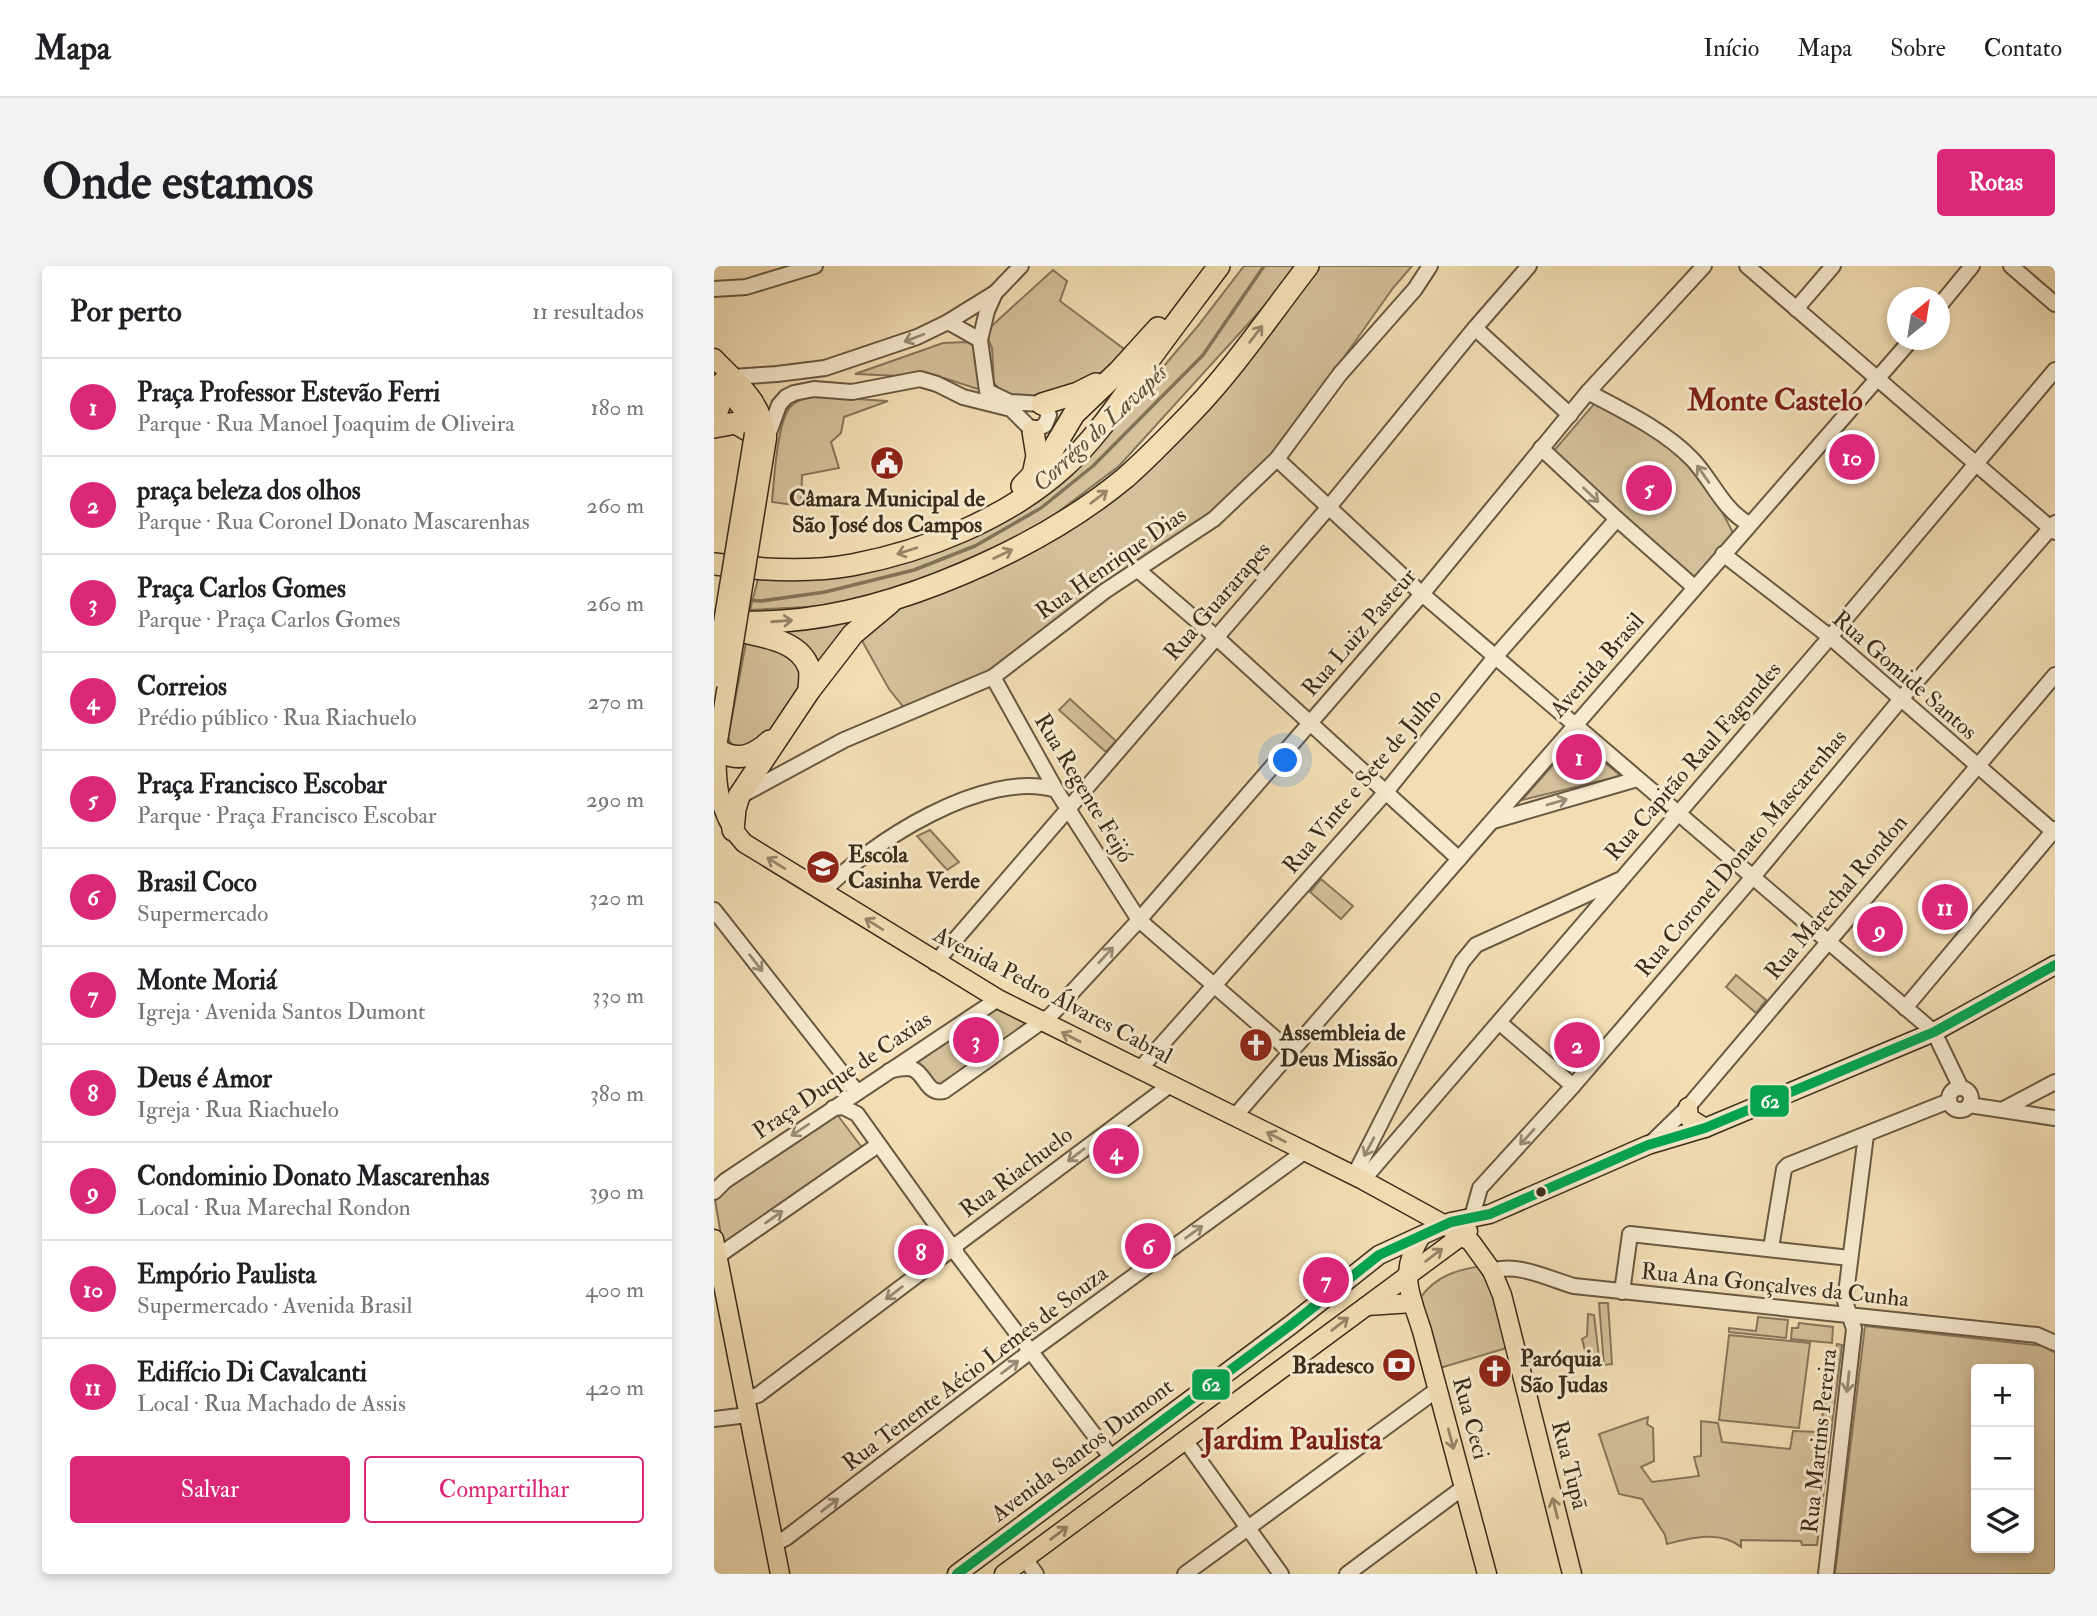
<!DOCTYPE html>
<html lang="pt">
<head>
<meta charset="utf-8">
<style>
	body { margin:0; font-family:"IM FELL Double Pica",serif; background:#f2f2f2; color:#202124 }
	.controls { position:absolute; right:21px; bottom:21px; display:grid; overflow:hidden; border-radius:7px; box-shadow:0 4px 10px #0003 }
	.controls button { width:63px; height:63px; display:grid; place-items:center; padding:0; border:0; border-bottom:2px solid #e0e0e0; background:#fff; color:#202124; font:35px sans-serif }
	.compass { position:absolute; left:1173px; top:21px; width:63px; height:63px; border-radius:50%; background:#fff; box-shadow:0 4px 10px #0003; rotate:30deg }
	.you { position:absolute; left:572px; top:495px; width:24px; height:24px; margin:-18px; border:5px solid #fff; border-radius:50%; background:#1a73e8; box-shadow:0 0 0 10px #1a73e833 }
	.badge { display:grid; place-items:center; width:46px; height:46px; border-radius:50%; background:#db2777; color:#fff; font-size:23px; font-weight:700 }
	.pin { position:absolute; translate:-50% -50%; border:4px solid #fff; box-shadow:0 2px 7px #0006 }
	.list { margin:0; padding:0; list-style:none }
	h2 { display:flex; justify-content:space-between; align-items:center; height:91px; margin:0; padding:0 28px; font-size:30px }
	h2 small { font-size:23px; font-weight:400; color:#757577 }
	.list li { display:grid; grid-template-columns:46px 1fr auto; gap:21px; align-items:center; box-sizing:border-box; height:98px; padding:0 28px; border-top:2px solid #e0e0e0 }
	.list b { display:block; font-size:26px; white-space:nowrap }
	.list p { margin:0; font-size:23px; white-space:nowrap; color:#757577 }
	.list em { font-size:23px; font-style:normal; color:#757577 }
	.actions { display:flex; gap:14px; padding:21px 28px }
	.actions a { flex:1; padding:16px 0; border:2px solid #db2777; border-radius:7px; text-align:center; font-size:24px; color:#db2777 }
	.actions .main { background:#db2777; color:#fff }
	.icon { flex:none; width:38px; height:38px; fill:none; stroke:currentColor; stroke-width:2; stroke-linecap:round; stroke-linejoin:round }
	.map { position:relative; flex:none; width:1341px; height:1308px; overflow:hidden; border-radius:7px }
	header { display:flex; align-items:center; gap:42px; box-sizing:border-box; height:98px; padding:0 35px; background:#fff; border-bottom:2px solid #e0e0e0 }
	header strong { font-size:33px }
	nav { display:flex; gap:38px; margin-inline-start:auto; font-size:24px }
	.intro { display:flex; align-items:center; justify-content:space-between; box-sizing:border-box; height:168px; padding:0 42px }
	h1 { margin:0; font-size:49px }
	.button { padding:18px 32px; border-radius:7px; background:#db2777; color:#fff; font-size:24px; font-weight:700 }
	main { display:flex; gap:42px; padding:0 42px }
	aside { flex:1; background:#fff; border-radius:7px; box-shadow:0 4px 10px #0003 }
	.map>svg:first-child { display:block }
	.green { fill:#d4c09a; stroke:#88765b; stroke-width:2; fill-rule:evenodd }
	.lines { fill:none; stroke-linecap:round; stroke-linejoin:round }
	.stream { stroke:#847258; stroke-width:3.5 }
	.minor-casing { stroke:#695842; stroke-width:18 }
	.major-casing { stroke:#3b2c1c; stroke-width:21 }
	.highway-casing { stroke:#3b2c1c; stroke-width:24 }
	.minor { stroke:#f7eace; stroke-width:14 }
	.major { stroke:#f3deb4; stroke-width:18 }
	.highway { stroke:#f3deb4; stroke-width:21 }
	.major-bridge-casing { stroke:#3b2c1c; stroke-width:21; stroke-linecap:butt }
	.major-bridge { stroke:#f3deb4; stroke-width:18 }
	.bus-1-casing { stroke:#f7eace; stroke-width:16 }
	.bus-1 { stroke:#00a651; stroke-width:10 }
	.oneway { stroke:#978568 }
	.oneway2 { stroke:#998b75 }
	.bus-dot { fill:#3b2c1c; stroke:#f7eace; stroke-width:2.5 }
	.labels { text-anchor:middle; dominant-baseline:central; stroke-width:6; stroke-linejoin:round; paint-order:stroke }
	.poi-label { font-size:23px; font-weight:bold; fill:#3b2c1c; stroke:#f7eace; text-anchor:start }
	.street-label { font-size:23px; fill:#3b2c1c; stroke:#f7eace }
	.water-label { font-size:24px; font-style:italic; fill:#5f4f3a; stroke:#f7eace }
	.district-label { font-size:30px; font-weight:bold; fill:#7a1f14; stroke:#f7eace }
	.line-badge { stroke:#f7eace; stroke-width:2.5 }
	.badge-label { font-size:19px; text-anchor:middle; font-weight:bold; fill:#fff }
</style>
</head>
<body>
<header>
<strong>Mapa</strong>
<nav><a>Início</a><a>Mapa</a><a>Sobre</a><a>Contato</a></nav>
</header>
<div class="intro"><h1>Onde estamos</h1><a class="button">Rotas</a></div>
<main>
<aside>
<h2>Por perto<small>11 resultados</small></h2>
<ul class="list">
<li><span class="badge">1</span><div><b>Praça Professor Estevão Ferri</b><p>Parque · Rua Manoel Joaquim de Oliveira</p></div><em>180 m</em></li>
<li><span class="badge">2</span><div><b>praça beleza dos olhos</b><p>Parque · Rua Coronel Donato Mascarenhas</p></div><em>260 m</em></li>
<li><span class="badge">3</span><div><b>Praça Carlos Gomes</b><p>Parque · Praça Carlos Gomes</p></div><em>260 m</em></li>
<li><span class="badge">4</span><div><b>Correios</b><p>Prédio público · Rua Riachuelo</p></div><em>270 m</em></li>
<li><span class="badge">5</span><div><b>Praça Francisco Escobar</b><p>Parque · Praça Francisco Escobar</p></div><em>290 m</em></li>
<li><span class="badge">6</span><div><b>Brasil Coco</b><p>Supermercado</p></div><em>320 m</em></li>
<li><span class="badge">7</span><div><b>Monte Moriá</b><p>Igreja · Avenida Santos Dumont</p></div><em>330 m</em></li>
<li><span class="badge">8</span><div><b>Deus é Amor</b><p>Igreja · Rua Riachuelo</p></div><em>380 m</em></li>
<li><span class="badge">9</span><div><b>Condominio Donato Mascarenhas</b><p>Local · Rua Marechal Rondon</p></div><em>390 m</em></li>
<li><span class="badge">10</span><div><b>Empório Paulista</b><p>Supermercado · Avenida Brasil</p></div><em>400 m</em></li>
<li><span class="badge">11</span><div><b>Edifício Di Cavalcanti</b><p>Local · Rua Machado de Assis</p></div><em>420 m</em></li>
</ul>
<div class="actions"><a class="main">Salvar</a><a>Compartilhar</a></div>
</aside>
<div class="map">
<svg width="1341" height="1308" viewBox="0 0 1341 1308">
	<rect width="100%" height="100%" fill="#f3deb4"/>
	<filter id="stains"><feTurbulence type="fractalNoise" baseFrequency=".00286" numOctaves="4"/><feColorMatrix values="0 0 0 0 .2 0 0 0 0 .09 0 0 0 0 .02 0 0 0 .5 -.17"/></filter>
	<radialGradient id="worn" r=".72"><stop offset=".6" stop-color="#630" stop-opacity="0"/><stop offset="1" stop-color="#630" stop-opacity=".3"/></radialGradient>
	<g class="green">
		<path d="M530,0H582L562,27L405,200L323,262L180,326L112,340L36,344L44,313L250,269L384,178L483,61Z"/>
		<path d="M603,0H698L679,22L559,191L497,251L277,409L191,443L175,423L147,373L179,342L413,212Z"/>
		<path d="M339,4L353,15L346,35L414,86C397,104 353,127 328,131C315,133 302,130 290,128L280,117L278,82L271,66Z"/>
		<path d="M253,76L263,81L270,125L230,112L141,108L229,77Z"/>
		<path d="M96,130L174,135L130,151L127,167L117,176L125,202L88,209L87,240L58,236C60,214 63,157 76,141C81,135 89,133 96,130Z"/>
		<path d="M880,138L891,140C911,154 933,165 952,179C982,200 1003,234 1019,267L980,312L838,187Z"/>
		<path d="M149,346L104,405C100,382 87,375 66,367Z"/>
		<path d="M32,376L66,385L85,401L88,421L56,465L33,486L19,481L14,472Z"/>
		<path d="M356,433L402,475L392,486L345,444Z"/>
		<path d="M862,473L907,510L808,534Z"/>
		<path d="M216,564L245,596L233,604L203,570Z"/>
		<path d="M607,613L639,640L627,653L596,626Z"/>
		<path d="M1022,709L1052,734L1042,747L1012,721Z"/>
		<path d="M286,738L313,756V761L220,822L202,793Z"/>
		<path d="M122,847L149,883L9,981L0,928Z"/>
		<path d="M768,1000L799,1080L726,1102L706,1032C722,1010 742,1004 768,1000Z"/>
		<path d="M885,1037H894L898,1098L890,1099Z"/>
		<path d="M874,1048L880,1049L886,1100L875,1101L868,1073L873,1070Z"/>
		<path d="M1044,1051L1074,1054L1072,1072L1015,1066V1062L1042,1065Z"/>
		<path d="M1085,1057L1119,1061L1118,1077L1077,1073L1078,1062H1084Z"/>
		<path d="M1151,1060L1329,1080L1341,1087V1308H1121ZM1262,1103H1315V1282H1262Z"/>
		<path d="M1015,1069L1096,1077L1085,1162L1005,1154Z"/>
		<path d="M1123,1078L1128,1079L1103,1279H1088L1087,1275L1027,1274V1281C1006,1264 976,1272 953,1278L951,1269L928,1233L905,1228L885,1168L934,1151L933,1158L939,1162L940,1195L927,1201L938,1216L985,1210L980,1191L987,1190V1155L1004,1157L1008,1176L1076,1183L1079,1165L1105,1166Z"/>
	</g>
	<g class="lines">
		<path class="stream" d="M34,334L47,335L111,326L200,304L261,280L327,242L379,200L489,89L550,0"/>
		<g class="minor-casing">
			<g id="minor">
				<path d="M1033,0L1341,266"/>
				<path d="M1297,0L1341,38"/>
				<path d="M0,23L32,21L101,0"/>
				<path d="M1226,39L1258,0"/>
				<path d="M1082,43L1119,0"/>
				<path d="M234,56L266,74"/>
				<path d="M761,62L856,149"/>
				<path d="M18,111L63,108L111,102L203,71L234,56L281,27L307,0"/>
				<path d="M874,126C909,145 950,164 978,193C999,215 1008,243 1035,258"/>
				<path d="M53,172L65,139L72,131L80,127L100,123L138,126L206,113L223,118L249,131L297,143L319,165L331,159L335,149L328,138L296,136L273,125L266,74L273,45L281,27"/>
				<path d="M827,182L903,253L980,321"/>
				<path d="M563,193L708,328L1220,766L1247,822"/>
				<path d="M1009,288L1116,371L1341,567"/>
				<path d="M424,304L503,372L745,593"/>
				<path d="M279,411L342,524L425,654L578,787"/>
				<path d="M30,528L130,474L279,411L391,325L500,253L563,193L626,108L701,23L716,0"/>
				<path d="M779,555L923,513"/>
				<path d="M109,626C155,577 272,502 342,524"/>
				<path d="M0,644L143,826"/>
				<path d="M221,697L615,241L761,62L815,0"/>
				<path d="M1191,742L1341,563"/>
				<path d="M786,757L859,820"/>
				<path d="M425,804L671,527L781,391L903,253"/>
				<path d="M175,805C183,803 191,800 199,803C212,809 213,829 230,825L337,749L425,654L708,328L874,126L990,0"/>
				<circle cx="1246" cy="833" r="11"/>
				<path d="M1255,839L1341,852"/>
				<path d="M119,842L129,841L143,848L236,978"/>
				<path d="M1290,843L1341,816"/>
				<path d="M521,850L1197,74"/>
				<path d="M935,879L974,841L1341,409"/>
				<path d="M640,910L748,696L762,679L905,614"/>
				<path d="M649,914L1116,371L1341,104"/>
				<path d="M0,926L11,915L284,733"/>
				<path d="M758,951L766,922L859,820L1038,612L1187,433L1341,257"/>
				<path d="M236,978L242,979V987L397,1191"/>
				<path d="M242,979L456,819"/>
				<path d="M1057,982L1070,903L1074,899L1235,835"/>
				<path d="M4,990L164,879"/>
				<path d="M778,1005C803,996 835,1013 860,1020L1323,1069L1341,1077"/>
				<path d="M908,1026L916,968L1136,992"/>
				<path d="M31,1133L44,1129L234,986"/>
				<path d="M0,1153L34,1149"/>
				<path d="M471,1174L567,1308"/>
				<path d="M59,1274L66,1275L72,1272L317,1085L590,886"/>
				<path d="M311,1293L322,1308"/>
				<path d="M471,1308L724,1123"/>
				<path d="M633,1308L750,1221"/>
				<path d="M1112,1308L1140,1063L1131,1035L1152,869"/>
			</g>
		</g>
		<g class="major-casing">
			<g id="major">
				<path d="M0,92C25,118 48,134 53,172"/>
				<path d="M7,116L34,150L40,168"/>
				<path d="M4,475C0,513 4,549 30,577L284,733L649,914L731,959L757,976L778,1005L788,1029L858,1308"/>
				<path d="M974,841L975,852L991,862"/>
				<path d="M707,970C684,1008 696,1027 708,1065L773,1308"/>
				<path d="M0,973L66,1308"/>
				<path d="M653,1040L699,1037"/>
				<path d="M243,1308L578,1058L665,989L737,956L776,948L934,879L991,862L1220,766L1341,699"/>
				<path d="M290,1308L754,965"/>
			</g>
		</g>
		<g class="highway-casing">
			<g id="highway">
				<path d="M328,138L364,127L382,118"/>
				<path d="M0,153L5,140L8,118"/>
				<path d="M0,161L22,157L40,168"/>
				<path d="M319,165L323,190L319,209"/>
				<path d="M308,220L332,195L360,148L405,105L444,62"/>
				<path d="M0,298C45,304 93,307 138,299C212,285 292,253 349,202C383,172 409,131 435,94C458,62 482,31 505,0"/>
				<path d="M0,357C23,356 46,357 69,355C181,347 325,283 411,212C435,191 457,168 479,145C521,101 556,49 594,0"/>
				<path d="M22,364C47,371 85,373 95,402C97,408 95,418 95,425"/>
				<path d="M3,483C23,497 40,490 56,475"/>
				<path d="M19,564L21,543L25,530L95,425L139,368L176,337"/>
			</g>
		</g>
		<use href="#minor" class="minor"/>
		<use href="#major" class="major"/>
		<use href="#highway" class="highway"/>
		<g class="major-bridge-casing">
			<g id="major-bridge">
				<path d="M0,412L40,168"/>
				<path d="M4,475L53,172"/>
			</g>
		</g>
		<use href="#major-bridge" class="major-bridge"/>
		<g class="bus-1-casing">
			<path id="bus-1" d="M243,1308L578,1058L665,989L737,956L776,948L934,879L991,862L1220,766L1341,699"/>
		</g>
		<use href="#bus-1" class="bus-1"/>
	</g>
	<defs><path id="oneway-shaft" d="M-6 0H5M1.5-3L5.5 0L1.5 3" fill="none" stroke-width="1.6" stroke-linecap="round" stroke-linejoin="round" transform="scale(1.75)"/></defs>
	<g class="oneway">
		<use href="#oneway-shaft" transform="translate(542 68) rotate(-53)"/>
		<use href="#oneway-shaft" transform="translate(385 231) rotate(-37)"/>
		<use href="#oneway-shaft" transform="translate(193 285) rotate(162)"/>
		<use href="#oneway-shaft" transform="translate(289 288) rotate(-25)"/>
		<use href="#oneway-shaft" transform="translate(68 355) rotate(-4)"/>
		<use href="#oneway-shaft" transform="translate(62 597) rotate(-148)"/>
		<use href="#oneway-shaft" transform="translate(160 658) rotate(-148)"/>
		<use href="#oneway-shaft" transform="translate(357 771) rotate(-153)"/>
		<use href="#oneway-shaft" transform="translate(562 871) rotate(-153)"/>
		<use href="#oneway-shaft" transform="translate(720 989) rotate(-37)"/>
		<use href="#oneway-shaft" transform="translate(626 1058) rotate(-38)"/>
		<use href="#oneway-shaft" transform="translate(737 1173) rotate(75)"/>
		<use href="#oneway-shaft" transform="translate(841 1242) rotate(-104)"/>
		<use href="#oneway-shaft" transform="translate(345 1267) rotate(-37)"/>
	</g>
	<g class="oneway2">
		<use href="#oneway-shaft" transform="translate(200 72) rotate(159)"/>
		<use href="#oneway-shaft" transform="translate(989 208) rotate(-125)"/>
		<use href="#oneway-shaft" transform="translate(877 229) rotate(43)"/>
		<use href="#oneway-shaft" transform="translate(843 536) rotate(-16)"/>
		<use href="#oneway-shaft" transform="translate(392 689) rotate(-47)"/>
		<use href="#oneway-shaft" transform="translate(42 697) rotate(52)"/>
		<use href="#oneway-shaft" transform="translate(86 864) rotate(146)"/>
		<use href="#oneway-shaft" transform="translate(813 871) rotate(132)"/>
		<use href="#oneway-shaft" transform="translate(655 881) rotate(118)"/>
		<use href="#oneway-shaft" transform="translate(362 889) rotate(143)"/>
		<use href="#oneway-shaft" transform="translate(60 951) rotate(-35)"/>
		<use href="#oneway-shaft" transform="translate(480 966) rotate(-36)"/>
		<use href="#oneway-shaft" transform="translate(180 1027) rotate(143)"/>
		<use href="#oneway-shaft" transform="translate(296 1101) rotate(-37)"/>
		<use href="#oneway-shaft" transform="translate(1134 1116) rotate(96)"/>
		<use href="#oneway-shaft" transform="translate(116 1239) rotate(-37)"/>
	</g>
	<defs>
		<g id="civic-disc" transform="scale(1.75)"><circle r="9.5" fill="#8f2418" stroke="#f7eace"/><path d="M-.6-6.5H3V-4.5H.6V-3L4-1V1h2V6H-6V1h2V-1L-.6-3ZM-1.2 2.5V6h2.4V2.5Z" fill="#fff"/></g>
		<g id="school-disc" transform="scale(1.75)"><circle r="9.5" fill="#8f2418" stroke="#f7eace"/><path d="M0-5L7-2L0 1L-7-2ZM-4 1L0 2.5L4 1V4Q0 6-4 4Z" fill="#fff"/></g>
		<g id="church-disc" transform="scale(1.75)"><circle r="9.5" fill="#8f2418" stroke="#f7eace"/><path d="M-1.2-6h2.4v3.5h3.3v2.4h-3.3V6h-2.4V-.1h-3.3v-2.4h3.3Z" fill="#fff"/></g>
		<g id="bank-disc" transform="scale(1.75)"><circle r="9.5" fill="#8f2418" stroke="#f7eace"/><path d="M-6-4H6V4H-6ZM0-2.3a2.3 2.3 0 1 0 0 4.6a2.3 2.3 0 1 0 0-4.6Z" fill="#fff"/></g>
	</defs>
	<g fill-rule="evenodd">
		<use href="#civic-disc" x="173" y="197"/>
		<use href="#school-disc" x="109" y="601"/>
		<use href="#church-disc" x="542" y="779"/>
		<use href="#bank-disc" x="685" y="1099"/>
		<use href="#church-disc" x="781" y="1105"/>
	</g>
	<circle class="bus-dot" cx="827" cy="926" r="6"/>
	<g class="labels">
		<g class="poi-label">
			<text x="173" y="232" text-anchor="middle">Câmara Municipal de<tspan x="173" dy="26">São José dos Campos</tspan></text>
			<text x="134" y="588">Escola<tspan x="134" dy="26">Casinha Verde</tspan></text>
			<text x="566" y="766">Assembleia de<tspan x="566" dy="26">Deus Missão</tspan></text>
			<text x="806" y="1092">Paróquia<tspan x="806" dy="26">São Judas</tspan></text>
			<text x="660" y="1099" text-anchor="end">Bradesco</text>
		</g>
		<g class="street-label">
			<text transform="translate(397 297) rotate(-35)">Rua Henrique Dias</text>
			<text transform="translate(503 335) rotate(-49)">Rua Guararapes</text>
			<text transform="translate(645 366) rotate(-49)">Rua Luiz Pasteur</text>
			<text transform="translate(883 399) rotate(-49)">Avenida Brasil</text>
			<text transform="translate(1191 409) rotate(41)">Rua Gomide Santos</text>
			<text transform="translate(979 495) rotate(-49)">Rua Capitão Raul Fagundes</text>
			<text transform="translate(648 515) rotate(-50)">Rua Vinte e Sete de Julho</text>
			<text transform="translate(370 522) rotate(59)">Rua Regente Feijó</text>
			<text transform="translate(1027 587) rotate(-50)">Rua Coronel Donato Mascarenhas</text>
			<text transform="translate(1122 631) rotate(-50)">Rua Marechal Rondon</text>
			<text transform="translate(339 729) rotate(28)">Avenida Pedro Álvares Cabral</text>
			<text transform="translate(128 809) rotate(-34)">Praça Duque de Caxias</text>
			<text transform="translate(302 906) rotate(-37)">Rua Riachuelo</text>
			<text transform="translate(1061 1019) rotate(6)">Rua Ana Gonçalves da Cunha</text>
			<text transform="translate(261 1102) rotate(-37)">Rua Tenente Aécio Lemes de Souza</text>
			<text transform="translate(757 1152) rotate(75)">Rua Ceci</text>
			<text transform="translate(1105 1175) rotate(-84)">Rua Martins Pereira</text>
			<text transform="translate(368 1184) rotate(-37)">Avenida Santos Dumont</text>
			<text transform="translate(856 1199) rotate(76)">Rua Tupã</text>
		</g>
		<g class="water-label">
			<text transform="translate(386 162) rotate(-43)">Corrégo do Lavapés</text>
		</g>
		<g class="district-label">
			<text x="1061" y="134">Monte Castelo</text>
			<text x="578" y="1173">Jardim Paulista</text>
		</g>
	</g>
	<g class="line-badge">
		<rect x="1035" y="818" width="41" height="34" rx="7" fill="#00a651"/>
		<rect x="477" y="1102" width="40" height="33" rx="7" fill="#00a651"/>
	</g>
	<g class="badge-label">
		<text x="1056" y="842">62</text>
		<text x="497" y="1125">62</text>
	</g>
	<rect width="100%" height="100%" filter="url(#stains)"/>
	<rect width="100%" height="100%" fill="url(#worn)"/>
</svg>
<div class="controls">
<button>+</button>
<button>−</button>
<button><svg class="icon" aria-label="layers" viewBox="0 0 24 24"><path d="M12 4l9 5-9 5-9-5zM3 14l9 5 9-5"/></svg></button>
</div>
<svg class="compass" viewBox="-18 -18 36 36"><path d="M0-13l5 13h-10z" fill="#e53935"/><path d="M0 13l5-13h-10z" fill="#757577"/></svg>
<div class="you"></div>
<div class="pin badge" style="left:865px;top:491px">1</div>
<div class="pin badge" style="left:863px;top:779px">2</div>
<div class="pin badge" style="left:262px;top:774px">3</div>
<div class="pin badge" style="left:402px;top:885px">4</div>
<div class="pin badge" style="left:935px;top:222px">5</div>
<div class="pin badge" style="left:434px;top:980px">6</div>
<div class="pin badge" style="left:612px;top:1014px">7</div>
<div class="pin badge" style="left:207px;top:986px">8</div>
<div class="pin badge" style="left:1166px;top:663px">9</div>
<div class="pin badge" style="left:1138px;top:191px">10</div>
<div class="pin badge" style="left:1231px;top:641px">11</div>
</div>
</main>
</body>
</html>
